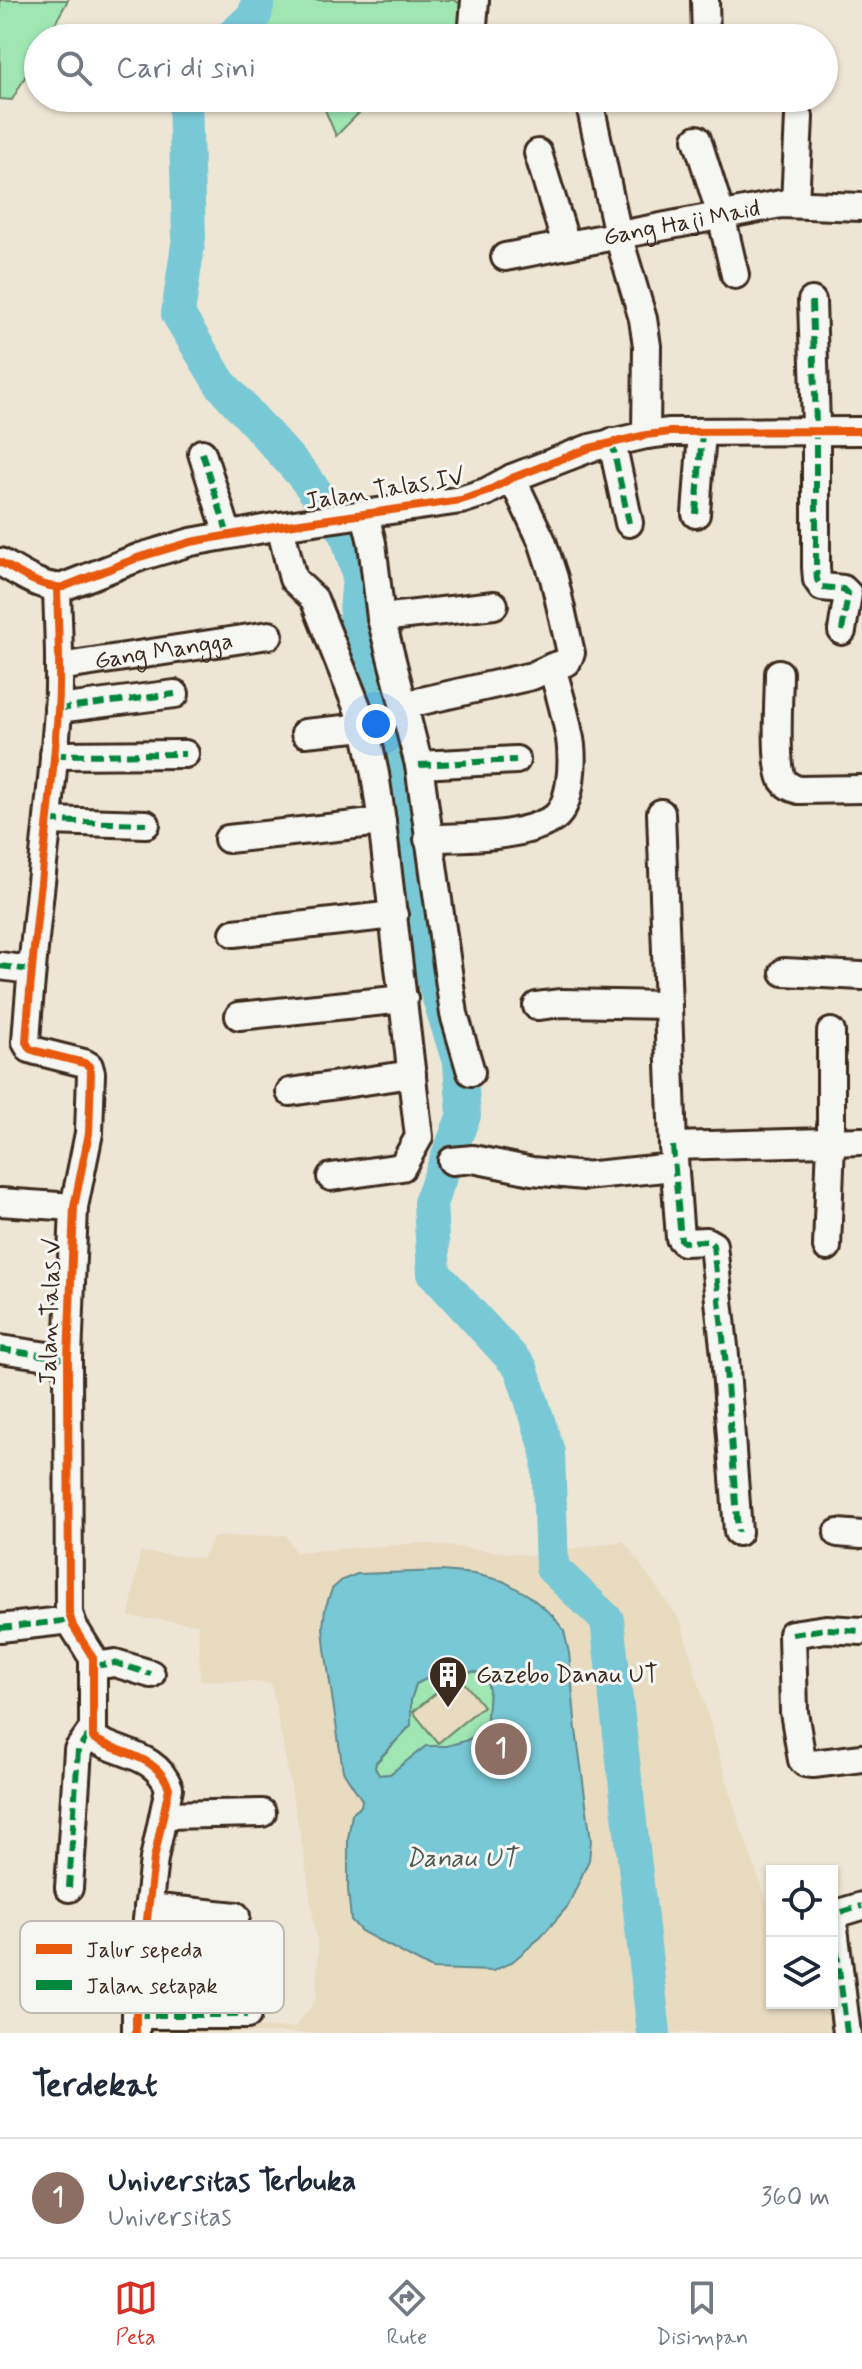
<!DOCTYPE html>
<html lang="id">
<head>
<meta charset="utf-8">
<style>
	body { margin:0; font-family:Mynerve,sans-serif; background:#f2f2f3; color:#1f2937 }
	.controls { position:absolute; right:24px; bottom:24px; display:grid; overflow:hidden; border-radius:0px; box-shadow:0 2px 6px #0004 }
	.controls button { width:72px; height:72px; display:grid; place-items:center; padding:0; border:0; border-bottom:2px solid #e0e1e3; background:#fff; color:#1f2937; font:40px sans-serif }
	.you { position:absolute; left:376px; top:724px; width:28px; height:28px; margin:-20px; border:6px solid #fff; border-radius:50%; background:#1a73e8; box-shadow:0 0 0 12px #1a73e833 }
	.badge { display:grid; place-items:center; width:52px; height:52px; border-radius:50%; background:#d93025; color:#fff; font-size:26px; font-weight:700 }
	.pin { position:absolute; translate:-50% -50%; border:4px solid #fff; box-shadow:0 2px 8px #0006 }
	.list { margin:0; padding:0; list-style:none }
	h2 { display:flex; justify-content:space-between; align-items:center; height:104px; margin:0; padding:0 32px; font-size:34px }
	h2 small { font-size:26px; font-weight:400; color:#747a83 }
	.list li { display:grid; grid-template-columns:52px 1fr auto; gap:24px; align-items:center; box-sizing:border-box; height:120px; padding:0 32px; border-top:2px solid #e0e1e3 }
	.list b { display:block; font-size:30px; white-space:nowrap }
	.list p { margin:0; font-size:26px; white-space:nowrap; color:#747a83 }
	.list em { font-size:26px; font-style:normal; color:#747a83 }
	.icon { flex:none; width:44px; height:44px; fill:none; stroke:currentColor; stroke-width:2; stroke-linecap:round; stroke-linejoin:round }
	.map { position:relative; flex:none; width:862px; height:2033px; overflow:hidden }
	.search { position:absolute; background:#fff; box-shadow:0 2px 6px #0004; left:24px; right:24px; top:24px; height:88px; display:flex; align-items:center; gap:20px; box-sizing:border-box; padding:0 28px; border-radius:44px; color:#747a83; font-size:30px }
	.sheet { height:224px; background:#fff }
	nav { display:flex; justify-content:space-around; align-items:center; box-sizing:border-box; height:112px; border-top:2px solid #e0e1e3; background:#fff; font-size:22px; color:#747a83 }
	nav a { display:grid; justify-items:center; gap:4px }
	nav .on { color:#d93025 }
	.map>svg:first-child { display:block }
	.built { fill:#e8dbc0 }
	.green { fill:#9fe6b3; stroke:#6d8868; stroke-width:2; fill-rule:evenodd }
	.water { fill:#79c8d5; stroke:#60898c; stroke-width:2; fill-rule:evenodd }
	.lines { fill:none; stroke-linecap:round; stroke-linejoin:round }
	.river { stroke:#79c8d5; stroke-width:34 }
	.minor-casing { stroke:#3b2a1e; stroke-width:32 }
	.minor { stroke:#f6f6f2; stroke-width:26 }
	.quiet { stroke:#00873e; stroke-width:6; stroke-dasharray:12 6; stroke-linecap:butt }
	.cycleway-casing { stroke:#f6f6f2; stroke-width:13 }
	.cycleway { stroke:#e8590c; stroke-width:8 }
	.labels { text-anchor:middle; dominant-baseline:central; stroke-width:6; stroke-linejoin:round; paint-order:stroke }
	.street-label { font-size:24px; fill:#3b2a1e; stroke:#f6f6f2 }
	.poi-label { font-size:24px; fill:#3b2a1e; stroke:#f6f6f2; text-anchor:start }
	.water-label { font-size:26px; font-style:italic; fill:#4e5955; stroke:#f6f6f2 }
	.key { fill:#f6f6f2; stroke:#beb9b2; stroke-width:2 }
	.key-label { font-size:22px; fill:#3b2a1e }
</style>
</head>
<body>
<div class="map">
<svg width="862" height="2033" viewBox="0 0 862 2033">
	<rect width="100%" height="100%" fill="#eee6d5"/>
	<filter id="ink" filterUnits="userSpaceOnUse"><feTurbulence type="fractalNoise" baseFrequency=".0125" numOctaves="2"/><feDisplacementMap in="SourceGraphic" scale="16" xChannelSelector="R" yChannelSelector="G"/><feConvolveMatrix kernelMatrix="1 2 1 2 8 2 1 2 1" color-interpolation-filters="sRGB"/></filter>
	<g filter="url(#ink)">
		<path class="built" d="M286,1535L295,1552L421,1543L528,1555L624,1541L681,1622L737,1816L772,1917V2003H832L848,2033H146L147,2006L244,2027L294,2028L316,2000L318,1951L304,1856L271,1683L200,1680L198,1624L129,1617L140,1552L202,1558L214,1537Z"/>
		<g class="green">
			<path d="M0,0H68L47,38H38V54L12,100L0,99Z"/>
			<path d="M265,0H454L465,6L471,38H270L247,26Z"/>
			<path d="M320,98H374L336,136Z"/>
			<path d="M450,1670L476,1672L486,1675L489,1690L486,1731L465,1741L447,1746H426L390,1774L379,1775L375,1768L376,1763L411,1725V1700L416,1684L434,1675ZM458,1675L483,1706L438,1743L413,1712Z"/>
		</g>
		<path class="water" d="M442,1571L474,1574L503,1581L528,1595L553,1616L564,1631L569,1653L576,1730L591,1840L589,1860L568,1906L541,1937L512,1962L493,1971L432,1969L361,1931L351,1920L348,1889V1839L352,1814L361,1806L362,1800L343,1771L325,1649L323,1627L325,1609L332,1589L342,1580L357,1574ZM450,1670L476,1672L486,1675L489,1690L486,1731L465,1741L447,1746H426L390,1774L379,1775L375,1768L376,1762L411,1725V1700L416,1684L434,1675Z"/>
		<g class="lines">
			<g class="river">
				<path d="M230,38L255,15L258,0"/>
				<path d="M185,98L189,237L178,314L220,383L302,474L346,532L359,576L354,636L374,672L399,738L427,960L460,1065L464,1115L430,1203L434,1273L521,1368L548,1452L552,1568L607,1620L654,2033"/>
			</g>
			<g class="minor-casing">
				<g id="minor">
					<path d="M705,0L706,38"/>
					<path d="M472,38L475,0"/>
					<path d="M589,100L618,235L643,319L647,346L646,435"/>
					<path d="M697,139L721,215L735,275"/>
					<path d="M538,153L566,244"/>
					<path d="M795,204L799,117"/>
					<path id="s1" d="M505,257L781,204L862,207"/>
					<path d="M812,301L816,425V567L817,580L822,587L843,589L848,594L842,631"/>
					<path d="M612,442L629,523"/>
					<path d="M202,453L228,535"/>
					<path d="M365,514L372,543L381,618L419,765L454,1014L471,1072"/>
					<path d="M696,514L702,432"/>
					<path d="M280,526L293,579L314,599L365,727L375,774L382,822L419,1137L402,1167L331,1177"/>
					<path d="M0,562C19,572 41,589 63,587L140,557L191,542L280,526L461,500L486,492L512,478L590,448L646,435L670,432L862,431"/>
					<path d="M57,588C58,629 61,670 58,711C50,822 33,931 26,1042L30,1049L36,1051L84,1063L89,1066L91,1073L89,1133L74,1207L68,1359L69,1613L73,1626L93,1658V1738C120,1755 157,1754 169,1788L154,1859L136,2015V2033"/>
					<path d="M381,618L494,605"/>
					<path id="s2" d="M59,667L269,635"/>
					<path d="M779,673C779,694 774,765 783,780C787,786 792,788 799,790L862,789"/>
					<path d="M404,705L532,676L552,667"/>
					<path d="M58,709L175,694"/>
					<path d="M305,733L365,727"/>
					<path d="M54,755L185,754"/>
					<path d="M419,765L516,760"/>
					<path d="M661,813L673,1146L680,1238L684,1242L706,1241L713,1245L725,1356L738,1532"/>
					<path d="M48,821L146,824"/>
					<path d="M228,839L382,822"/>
					<path d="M428,839C467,836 515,839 551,820C573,809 574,755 569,734C565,711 558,689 552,667L567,662L571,653L554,578L542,541L512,478"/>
					<path d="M234,933L394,915"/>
					<path d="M0,966L30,970"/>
					<path d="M784,972L862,976"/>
					<path d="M537,1006L561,1003L668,1005"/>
					<path d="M239,1016L404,999"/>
					<path d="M290,1092L412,1074"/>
					<path d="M673,1146L862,1141"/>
					<path d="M452,1161L473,1159L532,1171L584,1176L674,1167"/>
					<path d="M0,1202L74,1207"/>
					<path d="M827,1247L831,1141V1032"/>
					<path d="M0,1349L68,1359"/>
					<path d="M838,1533L862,1535"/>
					<path d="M0,1628L71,1620"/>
					<path d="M862,1631L826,1629L792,1634L794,1712L802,1760L805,1763L813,1764L862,1758"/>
					<path d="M94,1666L115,1663L151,1674"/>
					<path d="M164,1815L262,1813"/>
					<path d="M69,1888L78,1750L92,1730"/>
					<path d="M148,1907L236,1916"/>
					<path d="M45,1941L143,1949"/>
					<path d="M136,2015H247"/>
					<path d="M847,2033L833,1920L839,1913L862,1906"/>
				</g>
			</g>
			<use href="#minor" class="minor"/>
			<g class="quiet">
				<path d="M812,301L816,425V567L817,580L822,587L843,589L848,594L842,631"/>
				<path d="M612,442L629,523"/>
				<path d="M202,453L228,535"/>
				<path d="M696,514L702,432"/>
				<path d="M58,709L175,694"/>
				<path d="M54,755L185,754"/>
				<path d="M419,765L516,760"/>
				<path d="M48,821L146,824"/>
				<path d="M0,966L30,970"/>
				<path d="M673,1146L681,1240L684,1242L709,1241L713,1245L725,1356L738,1532"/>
				<path d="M0,1349L68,1359"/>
				<path d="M0,1628L71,1620"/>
				<path d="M792,1634L826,1629L862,1631"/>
				<path d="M94,1666L115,1663L151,1674"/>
				<path d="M69,1888L78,1750L92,1730"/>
				<path d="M45,1941L143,1949"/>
				<path d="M136,2015H247"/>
				<path d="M847,2033L833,1920L839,1913L862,1906"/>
			</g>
			<g class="cycleway-casing">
				<g id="cycleway">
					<path d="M0,562C19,572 41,589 63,587L140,557L191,542L280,526L461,500L486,492L512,478L590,448L646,435L670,432L862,431"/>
					<path d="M57,588C58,629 61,670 58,711C50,822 33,931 26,1042L30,1049L36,1051L84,1063L89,1066L91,1073L89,1133L74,1207L68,1359L69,1613L73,1626L93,1658V1738C120,1755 157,1754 169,1788L154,1859L136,2015V2033"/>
				</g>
			</g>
			<use href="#cycleway" class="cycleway"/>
		</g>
	</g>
	<defs>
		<g id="building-pin" transform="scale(2)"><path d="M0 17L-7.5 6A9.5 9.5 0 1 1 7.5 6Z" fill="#3b2a1e" stroke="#f6f6f2"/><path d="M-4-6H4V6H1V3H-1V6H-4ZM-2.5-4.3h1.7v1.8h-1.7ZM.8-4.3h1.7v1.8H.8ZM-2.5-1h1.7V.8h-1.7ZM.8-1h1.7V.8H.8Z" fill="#fff"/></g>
	</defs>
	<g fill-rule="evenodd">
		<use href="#building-pin" x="448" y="1675"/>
	</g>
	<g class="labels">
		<g class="street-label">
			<text stroke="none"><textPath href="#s1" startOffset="180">Gang Haji Maid</textPath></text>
			<text transform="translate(385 490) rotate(-9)">Jalan Talas IV</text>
			<text stroke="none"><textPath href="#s2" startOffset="106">Gang Mangga</textPath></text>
			<text transform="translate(51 1312) rotate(-88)">Jalan Talas V</text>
		</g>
		<g class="poi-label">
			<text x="476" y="1675">Gazebo Danau UT</text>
		</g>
		<g class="water-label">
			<text x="461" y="1859">Danau UT</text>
		</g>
	</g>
	<rect x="20" y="1921" width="264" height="92" rx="12" class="key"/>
	<rect x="36" y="1944" width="36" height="10" fill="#e8590c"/>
	<rect x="36" y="1980" width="36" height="10" fill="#00873e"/>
	<g class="key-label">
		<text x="86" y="1957">Jalur sepeda</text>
		<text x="86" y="1993">Jalan setapak</text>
	</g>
</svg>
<div class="controls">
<button><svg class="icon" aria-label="locate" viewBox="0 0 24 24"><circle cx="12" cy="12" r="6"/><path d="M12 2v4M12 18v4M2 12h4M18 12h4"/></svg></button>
<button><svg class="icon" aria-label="layers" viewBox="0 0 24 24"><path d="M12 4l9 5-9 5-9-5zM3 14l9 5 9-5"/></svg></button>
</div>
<div class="you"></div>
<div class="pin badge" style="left:501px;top:1749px;background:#8d6e63">1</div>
<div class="search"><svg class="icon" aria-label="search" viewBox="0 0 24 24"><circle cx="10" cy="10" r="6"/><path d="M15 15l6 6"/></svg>Cari di sini</div>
</div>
<section class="sheet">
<h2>Terdekat<small></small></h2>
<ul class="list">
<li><span class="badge" style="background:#8d6e63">1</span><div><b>Universitas Terbuka</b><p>Universitas</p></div><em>360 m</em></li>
</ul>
</section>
<nav>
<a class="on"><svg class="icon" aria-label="map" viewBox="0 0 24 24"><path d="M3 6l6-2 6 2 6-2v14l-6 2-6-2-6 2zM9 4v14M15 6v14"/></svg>Peta</a>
<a><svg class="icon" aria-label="directions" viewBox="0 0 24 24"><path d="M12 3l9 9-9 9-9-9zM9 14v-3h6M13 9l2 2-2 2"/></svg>Rute</a>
<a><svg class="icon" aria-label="saved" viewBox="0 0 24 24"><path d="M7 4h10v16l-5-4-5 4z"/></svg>Disimpan</a>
</nav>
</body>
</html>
